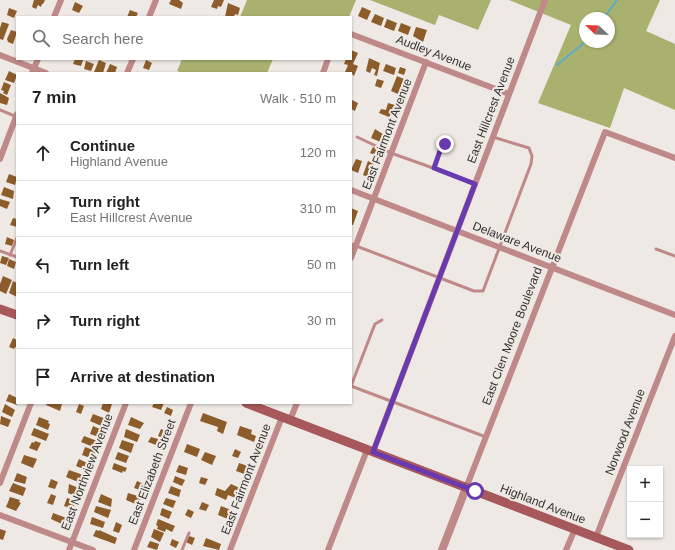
<!DOCTYPE html>
<html lang="en">
<head>
<meta charset="utf-8">
<style>
	body { margin:0; font-family:Helvetica,sans-serif; background:#f6f6f6; color:#222 }
	.controls { position:absolute; right:12px; bottom:12px; display:grid; overflow:hidden; border-radius:0px; box-shadow:0 1px 3px #0004 }
	.controls button { width:36px; height:36px; display:grid; place-items:center; padding:0; border:0; border-bottom:1px solid #e0e0e0; background:#fff; color:#222; font:20px sans-serif }
	.compass { position:absolute; left:579px; top:12px; width:36px; height:36px; border-radius:50%; background:#fff; box-shadow:0 1px 3px #0004; rotate:293deg }
	.stop { position:absolute; width:12px; height:12px; margin:-9px; border:3px solid #6939b0; border-radius:50%; background:#fff }
	.stop.end { background:#6939b0; border-color:#fff; box-shadow:0 1px 4px #0008 }
	.list { margin:0; padding:0; list-style:none }
	h2 { display:flex; justify-content:space-between; align-items:center; height:52px; margin:0; padding:0 16px; font-size:17px }
	h2 small { font-size:13px; font-weight:400; color:#767676 }
	.list li { display:grid; grid-template-columns:26px 1fr auto; gap:12px; align-items:center; box-sizing:border-box; height:56px; padding:0 16px; border-top:1px solid #e0e0e0 }
	.list b { display:block; font-size:15px; white-space:nowrap }
	.list p { margin:0; font-size:13px; white-space:nowrap; color:#767676 }
	.list em { font-size:13px; font-style:normal; color:#767676 }
	.icon { flex:none; width:22px; height:22px; fill:none; stroke:currentColor; stroke-width:2; stroke-linecap:round; stroke-linejoin:round }
	.map { position:relative; flex:none; width:675px; height:550px; overflow:hidden }
	.search { position:absolute; background:#fff; box-shadow:0 1px 3px #0004; left:16px; top:16px; width:336px; height:44px; display:flex; align-items:center; gap:10px; box-sizing:border-box; padding:0 14px; border-radius:0px; color:#767676; font-size:15px }
	.panel { position:absolute; background:#fff; box-shadow:0 1px 3px #0004; left:16px; top:72px; width:336px; height:332px; border-radius:0px }
	.map>svg:first-child { display:block }
	.forest { fill:#a8b16e; fill-rule:evenodd }
	.lines { fill:none; stroke-linecap:round; stroke-linejoin:round }
	.stream { stroke:#5aacc9; stroke-width:2 }
	.building { fill:#8c5d2b }
	.service { stroke:#c08989; stroke-width:3 }
	.minor { stroke:#c08989; stroke-width:6 }
	.tertiary { stroke:#c08989; stroke-width:8 }
	.secondary { stroke:#a6585b; stroke-width:9 }
	.route { stroke:#6939b0; stroke-width:5 }
	.labels { text-anchor:middle; dominant-baseline:central; stroke-width:4; stroke-linejoin:round; paint-order:stroke }
	.street-label { font-size:12px; fill:#353231; stroke:#eee9e4 }
</style>
</head>
<body>
<div class="map">
<svg width="675" height="550" viewBox="0 0 675 550">
	<rect width="100%" height="100%" fill="#eee9e4"/>
	<g class="forest">
		<path d="M247,0H356L349,17H240Z"/>
		<path d="M370,0H491L478,30L439,15L435,25Z"/>
		<path d="M509,0H660L646,31L675,44V110L624,88L610,128L538,103L571,25ZM585,18H609V42H585Z"/>
		<path d="M182,59H273L267,73H183L177,71Z"/>
	</g>
	<g class="lines">
		<g class="stream">
			<path d="M604,18L617,0"/>
			<path d="M557,65L585,42"/>
		</g>
	</g>
	<g class="building">
		<path d="M34,0H45L43,4H42L41,7L38,5L36,9L32,7Z"/>
		<path d="M171,0H179L183,3L181,9L169,4Z"/>
		<path d="M214,0H224L221,7L218,6L217,9L211,7Z"/>
		<path d="M75,2L83,6L79,13L72,10Z"/>
		<path d="M228,3L240,8L238,15L235,14L234,17H225Z"/>
		<path d="M362,7L371,11L367,20L358,16Z"/>
		<path d="M9,8L17,11L14,18L7,15Z"/>
		<path d="M130,10L138,13L136,17H127Z"/>
		<path d="M375,14L384,18L381,26L371,22Z"/>
		<path d="M387,19L397,23L394,31L384,27Z"/>
		<path d="M2,22L9,24L3,40L0,39V28Z"/>
		<path d="M401,23L411,27L408,35L398,31Z"/>
		<path d="M416,27L427,30L423,42L413,36Z"/>
		<path d="M11,30L17,32L13,44L8,42L7,39Z"/>
		<path d="M351,50L358,53L353,64L358,66L354,76L351,73L345,72L348,65L344,64L346,59H351Z"/>
		<path d="M369,58L380,63L377,76L374,75L376,70L372,68L370,73L366,71Z"/>
		<path d="M75,59L83,60L81,66L73,64Z"/>
		<path d="M99,60L106,63L103,73L94,72Z"/>
		<path d="M146,60L152,63L149,70L143,68Z"/>
		<path d="M86,61L94,64L91,71L84,69Z"/>
		<path d="M110,64L117,67L115,73H106Z"/>
		<path d="M386,64L396,68L394,75L383,71Z"/>
		<path d="M400,67L406,69L404,75L398,73Z"/>
		<path d="M9,71L17,75L14,83L5,80Z"/>
		<path d="M397,76L404,79L398,94L391,91Z"/>
		<path d="M377,79L384,81L381,88L375,86Z"/>
		<path d="M4,82L11,85L7,95L3,93L4,91L1,90Z"/>
		<path d="M0,93L9,98L7,105L0,103Z"/>
		<path d="M352,100L358,103L355,111L351,109Z"/>
		<path d="M388,103L395,105L394,107L396,108L393,115L391,114L389,117L379,113L381,109L386,110Z"/>
		<path d="M375,129L386,136L383,143L371,138Z"/>
		<path d="M373,147L383,151L380,157L370,153Z"/>
		<path d="M356,159L362,161L358,173L351,170Z"/>
		<path d="M368,161L374,164L370,178L363,175Z"/>
		<path d="M9,174L17,177L15,185L6,182Z"/>
		<path d="M4,187L14,191L13,199L1,195Z"/>
		<path d="M0,199L10,202L7,209L0,206Z"/>
		<path d="M351,208L358,211L353,225H351Z"/>
		<path d="M13,218L17,219V227L10,225Z"/>
		<path d="M7,237L14,240L12,246L5,244Z"/>
		<path d="M2,256L9,258L6,265L0,263Z"/>
		<path d="M9,259L16,262L14,269L7,266Z"/>
		<path d="M3,276L12,280L6,294L0,291V284Z"/>
		<path d="M13,281L17,283V297L9,293Z"/>
		<path d="M13,338L17,340V348L15,347L14,349L9,347Z"/>
		<path d="M9,394L17,398V405L6,401Z"/>
		<path d="M47,403H60L62,404L60,411L46,405Z"/>
		<path d="M103,403L112,404L109,413L101,409Z"/>
		<path d="M154,403H164L161,410L152,407Z"/>
		<path d="M5,404L15,410L12,417L2,412Z"/>
		<path d="M79,404L84,406L81,414L76,412Z"/>
		<path d="M167,407L173,410L171,416L164,413Z"/>
		<path d="M203,413L227,422L223,434L217,431L218,427L200,421Z"/>
		<path d="M93,414L109,420L106,428L90,421Z"/>
		<path d="M1,416L11,420L8,427L0,424Z"/>
		<path d="M39,417L49,421L48,423L50,424L48,430L36,425Z"/>
		<path d="M131,417L144,423L140,429L128,425Z"/>
		<path d="M93,426L105,431L102,438L90,434Z"/>
		<path d="M240,426L252,430L251,434L256,436L254,442L237,435Z"/>
		<path d="M34,428L49,434L46,441L31,435Z"/>
		<path d="M126,429L140,435L137,442L124,437Z"/>
		<path d="M161,429L168,432L165,439L158,436Z"/>
		<path d="M84,436L100,442L98,449L81,442Z"/>
		<path d="M151,437L158,439L156,445L148,442Z"/>
		<path d="M122,440L134,444L131,453L119,448Z"/>
		<path d="M35,441L41,443L37,451L29,448L32,442L34,443Z"/>
		<path d="M187,444L200,449L197,457L184,452Z"/>
		<path d="M85,447L96,451L93,459L82,455Z"/>
		<path d="M235,449L241,452L238,458L232,456Z"/>
		<path d="M118,452L129,456L126,463L115,459Z"/>
		<path d="M205,452L216,456L212,465L201,460Z"/>
		<path d="M24,455L37,459L33,468L21,463Z"/>
		<path d="M79,459L91,465L88,471L76,466Z"/>
		<path d="M114,463L127,468L125,472L123,471L122,473L112,469Z"/>
		<path d="M239,463L251,467L247,475L236,471Z"/>
		<path d="M179,465L188,468L186,475L176,472Z"/>
		<path d="M69,470L86,476L83,484L66,477Z"/>
		<path d="M17,473L27,477L25,484L14,481Z"/>
		<path d="M175,476L185,480L182,486L173,482Z"/>
		<path d="M201,477L208,479L205,485L199,483Z"/>
		<path d="M51,479L58,482L55,489L48,487Z"/>
		<path d="M137,481L146,485L143,491L134,488Z"/>
		<path d="M13,483L26,488L23,496L9,491Z"/>
		<path d="M69,484L81,489L78,497L68,493Z"/>
		<path d="M231,484L242,489L238,499L228,495L226,500L215,495L217,488L225,491Z"/>
		<path d="M171,486L181,490L179,497L168,493Z"/>
		<path d="M128,493L141,497L138,505L126,500Z"/>
		<path d="M51,494L56,496L53,505L47,503Z"/>
		<path d="M101,494L112,499L111,507L98,502Z"/>
		<path d="M10,497L20,500L19,502L21,503L16,511L6,507Z"/>
		<path d="M67,498L76,501L73,509L64,506Z"/>
		<path d="M166,498L176,501L173,508L163,504Z"/>
		<path d="M202,502L209,505L206,511L199,509Z"/>
		<path d="M96,506L111,510L108,518L94,512Z"/>
		<path d="M221,506L231,510V517L229,516L228,519L218,515Z"/>
		<path d="M135,507L141,509L138,517L132,514Z"/>
		<path d="M162,508L172,512L169,519L160,515Z"/>
		<path d="M188,509L194,512L191,518L185,515Z"/>
		<path d="M53,513L69,519L66,526L51,519Z"/>
		<path d="M92,517L105,522L103,528L90,524Z"/>
		<path d="M158,519L175,526L172,532L166,529L165,532L157,529L158,526L156,525Z"/>
		<path d="M116,522L122,525L119,533L113,531Z"/>
		<path d="M0,529L6,531L3,540L0,539Z"/>
		<path d="M154,529L164,533L160,542L151,537Z"/>
		<path d="M96,530L99,531V530L117,538L115,544L93,536Z"/>
		<path d="M189,536L195,538L192,545L186,542Z"/>
		<path d="M206,538L221,544L219,550L203,546Z"/>
		<path d="M172,539L179,542L176,548L170,545Z"/>
		<path d="M150,541L159,544L157,550L147,547Z"/>
	</g>
	<g class="lines">
		<g class="service">
			<path d="M0,110L17,117"/>
			<path d="M357,137L391,153L475,183"/>
			<path d="M434,168L443,145L449,143L453,145"/>
			<path d="M351,244L474,291H483L531,164L532,156L529,148L493,137"/>
			<path d="M656,249L675,256"/>
			<path d="M0,251L17,257"/>
			<path d="M10,255L17,238"/>
			<path d="M351,386L486,437"/>
			<path d="M351,386L373,329L375,324L382,320"/>
			<path d="M182,550L189,533"/>
		</g>
		<g class="minor">
			<path d="M54,17L61,0"/>
			<path d="M149,17L156,0"/>
			<path d="M351,34L509,94"/>
			<path d="M0,55L46,73"/>
			<path d="M32,73L38,59"/>
			<path d="M127,73L133,59"/>
			<path d="M323,73L328,59"/>
			<path d="M0,159L17,114"/>
			<path d="M351,190L675,315"/>
			<path d="M351,258L426,62"/>
			<path d="M290,420L297,403"/>
			<path d="M373,452L545,0"/>
			<path d="M0,483L31,403"/>
			<path d="M466,488L605,132L675,158"/>
			<path d="M0,515L93,550"/>
			<path d="M596,537L675,336"/>
			<path d="M69,550L126,403"/>
			<path d="M134,550L191,403"/>
			<path d="M230,550L282,417"/>
			<path d="M328,550L367,450"/>
			<path d="M566,550L575,529"/>
		</g>
		<path class="tertiary" d="M442,550L466,488"/>
		<g class="secondary">
			<path d="M0,309L17,315"/>
			<path d="M246,403L629,550"/>
		</g>
	</g>
	<g class="lines">
		<path class="route" d="M445,144L441,148L434,168L475,184L373,452L475,491"/>
	</g>
	<g class="labels">
		<g class="street-label">
			<text transform="translate(434 53) rotate(21)">Audley Avenue</text>
			<text transform="translate(491 110) rotate(-69)">East Hillcrest Avenue</text>
			<text transform="translate(387 134) rotate(-69)">East Fairmont Avenue</text>
			<text transform="translate(517 242) rotate(21)">Delaware Avenue</text>
			<text transform="translate(512 336) rotate(-69)">East Clen Moore Boulevard</text>
			<text transform="translate(625 432) rotate(-69)">Norwood Avenue</text>
			<text transform="translate(87 472) rotate(-69)">East Northview Avenue</text>
			<text transform="translate(152 472) rotate(-69)">East Elizabeth Street</text>
			<text transform="translate(246 479) rotate(-69)">East Fairmont Avenue</text>
			<text transform="translate(543 504) rotate(21)">Highland Avenue</text>
		</g>
	</g>
</svg>
<div class="controls">
<button>+</button>
<button>−</button>
</div>
<svg class="compass" viewBox="-18 -18 36 36"><path d="M0-13l5 13h-10z" fill="#e53935"/><path d="M0 13l5-13h-10z" fill="#767676"/></svg>
<div class="stop" style="left:475px;top:491px"></div>
<div class="stop end" style="left:445px;top:144px"></div>
<div class="search"><svg class="icon" aria-label="search" viewBox="0 0 24 24"><circle cx="10" cy="10" r="6"/><path d="M15 15l6 6"/></svg>Search here</div>
<section class="panel">
<h2>7 min<small>Walk · 510 m</small></h2>
<ul class="list">
<li><svg class="icon" aria-label="ahead" viewBox="0 0 24 24"><path d="M12 20V5M6 11l6-6 6 6"/></svg><div><b>Continue</b><p>Highland Avenue</p></div><em>120 m</em></li>
<li><svg class="icon" aria-label="right" viewBox="0 0 24 24"><path d="M7 20v-9h11M14 6l5 5-5 5"/></svg><div><b>Turn right</b><p>East Hillcrest Avenue</p></div><em>310 m</em></li>
<li><svg class="icon" aria-label="left" viewBox="0 0 24 24"><path d="M17 20v-9H6M10 6l-5 5 5 5"/></svg><div><b>Turn left</b></div><em>50 m</em></li>
<li><svg class="icon" aria-label="right" viewBox="0 0 24 24"><path d="M7 20v-9h11M14 6l5 5-5 5"/></svg><div><b>Turn right</b></div><em>30 m</em></li>
<li><svg class="icon" aria-label="arrive" viewBox="0 0 24 24"><path d="M6 21V4h12l-3 4 3 4H6"/></svg><div><b>Arrive at destination</b></div></li>
</ul>
</section>
</div>
</body>
</html>
